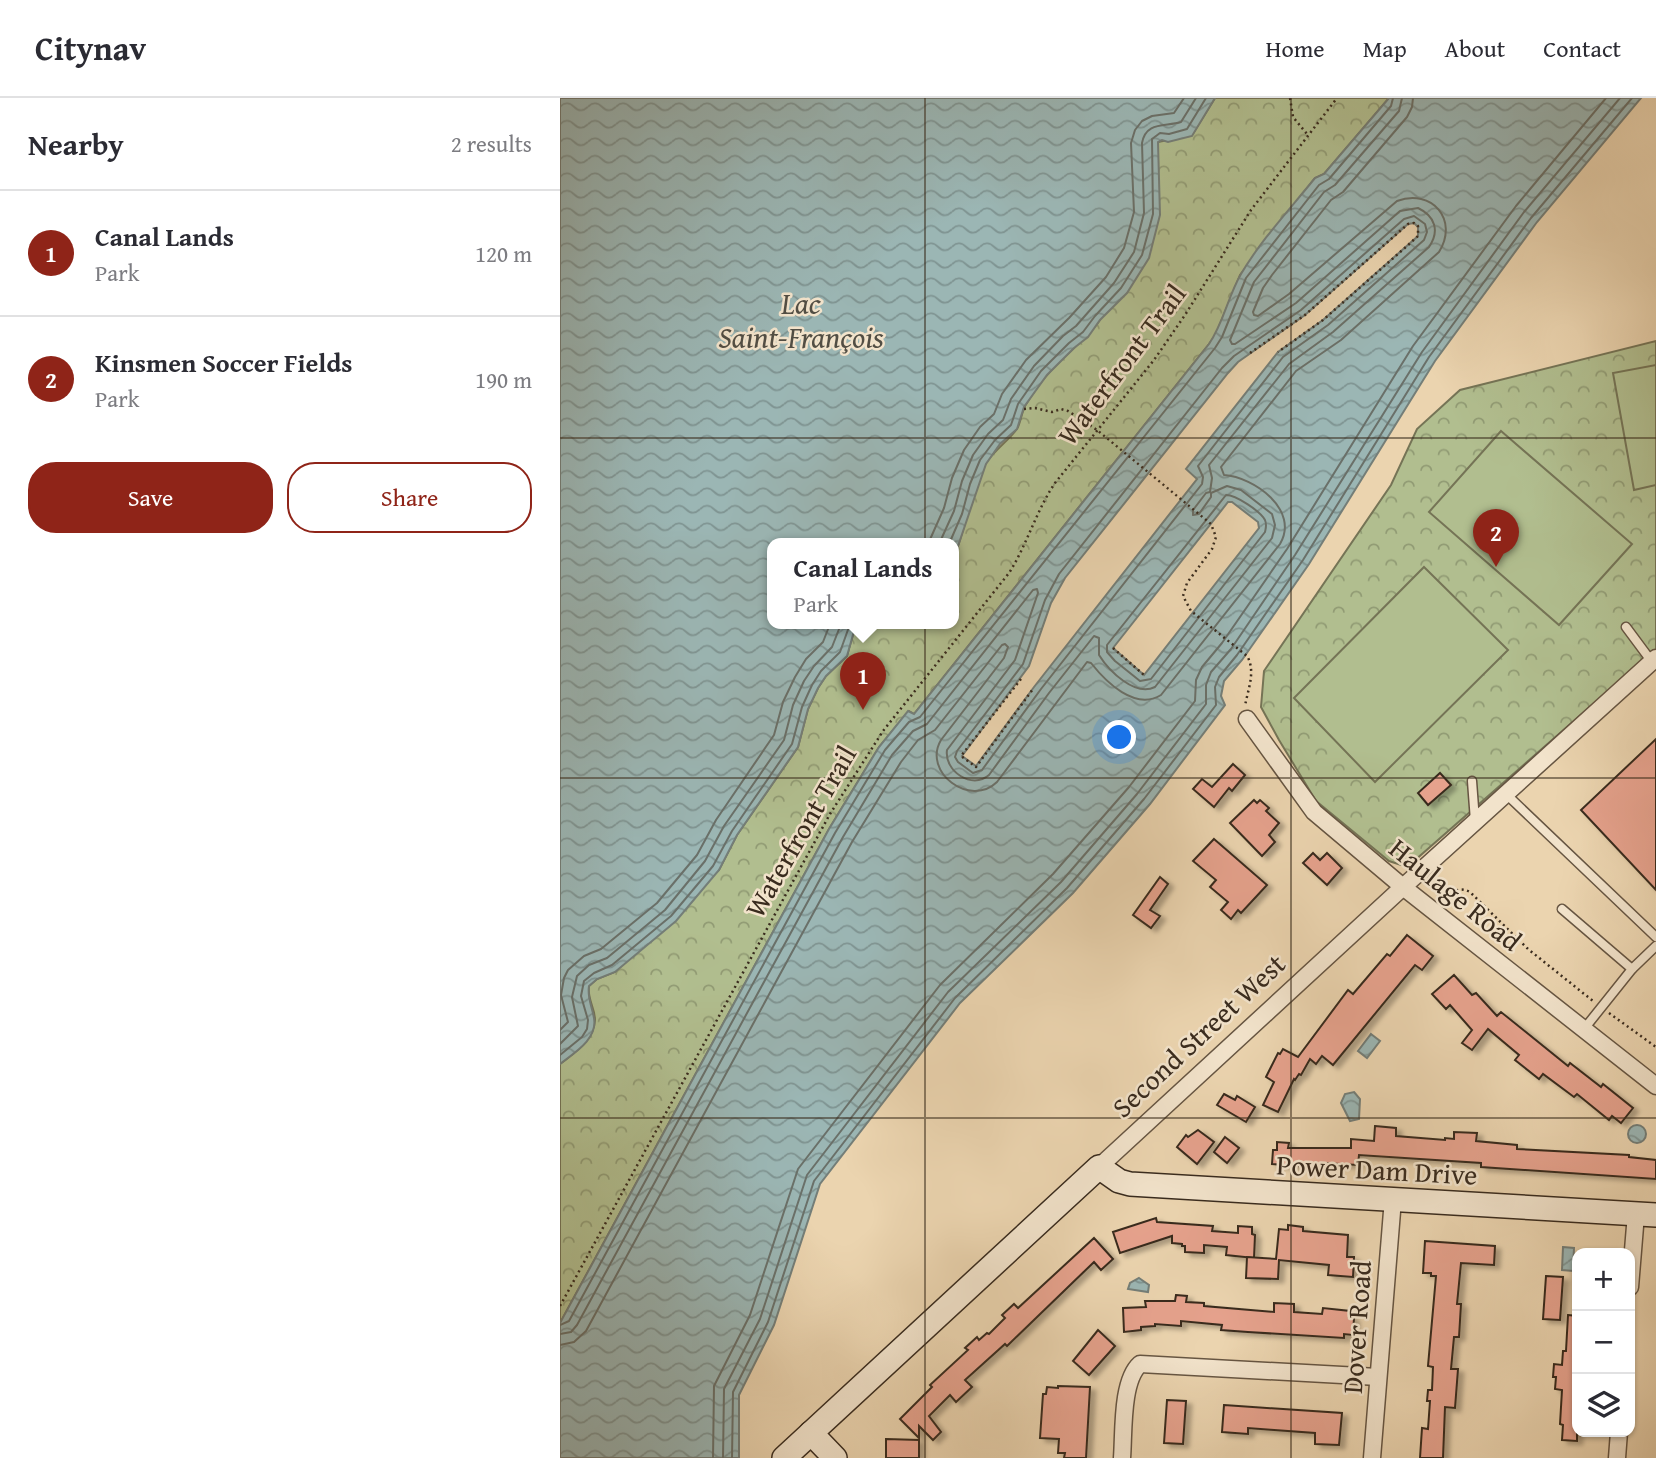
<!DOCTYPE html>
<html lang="en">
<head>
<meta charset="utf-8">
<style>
	body { margin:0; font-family:"Gentium Book Plus",serif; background:#f7f7f7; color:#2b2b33 }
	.controls { position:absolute; right:21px; bottom:21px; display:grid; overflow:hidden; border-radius:14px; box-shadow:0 2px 5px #0004 }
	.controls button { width:63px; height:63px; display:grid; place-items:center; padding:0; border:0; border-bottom:2px solid #e1e1e2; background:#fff; color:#2b2b33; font:35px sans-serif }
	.you { position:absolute; left:560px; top:640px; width:24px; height:24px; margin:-18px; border:5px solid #fff; border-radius:50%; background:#1a73e8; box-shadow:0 0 0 10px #1a73e833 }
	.badge { display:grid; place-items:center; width:46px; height:46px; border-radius:50%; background:#8f2418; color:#fff; font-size:23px; font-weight:700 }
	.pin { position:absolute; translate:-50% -58px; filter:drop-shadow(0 2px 4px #0008) }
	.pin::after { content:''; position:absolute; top:37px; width:24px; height:21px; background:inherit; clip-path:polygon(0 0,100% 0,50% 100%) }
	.popup { position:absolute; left:207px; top:440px; width:192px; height:91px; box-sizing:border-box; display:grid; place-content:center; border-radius:14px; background:#fff; filter:drop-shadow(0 2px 5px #0005); font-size:23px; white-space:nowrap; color:#7c7c81 }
	.popup b { font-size:26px; color:#2b2b33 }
	.popup::after { content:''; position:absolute; left:50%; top:100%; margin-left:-14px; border:14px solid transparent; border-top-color:#fff }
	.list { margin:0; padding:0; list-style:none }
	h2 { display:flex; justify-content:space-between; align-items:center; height:91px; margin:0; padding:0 28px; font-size:30px }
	h2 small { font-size:23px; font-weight:400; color:#7c7c81 }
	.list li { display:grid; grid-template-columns:46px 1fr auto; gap:21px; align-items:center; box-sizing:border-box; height:126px; padding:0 28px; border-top:2px solid #e1e1e2 }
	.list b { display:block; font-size:26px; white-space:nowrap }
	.list p { margin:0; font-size:23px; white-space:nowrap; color:#7c7c81 }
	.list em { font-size:23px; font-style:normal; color:#7c7c81 }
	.actions { display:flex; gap:14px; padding:21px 28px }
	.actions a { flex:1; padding:16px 0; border:2px solid #8f2418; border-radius:28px; text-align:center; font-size:24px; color:#8f2418 }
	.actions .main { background:#8f2418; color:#fff }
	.icon { flex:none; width:38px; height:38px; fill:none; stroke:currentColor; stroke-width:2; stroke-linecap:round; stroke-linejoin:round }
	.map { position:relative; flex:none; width:1096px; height:1360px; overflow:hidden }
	header { display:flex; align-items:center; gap:42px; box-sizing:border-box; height:98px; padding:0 35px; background:#fff; border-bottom:2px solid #e1e1e2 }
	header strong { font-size:33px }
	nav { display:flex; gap:38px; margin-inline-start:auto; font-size:24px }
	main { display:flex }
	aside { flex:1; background:#fff }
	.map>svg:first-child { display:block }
	.park { fill:url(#park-crowns); stroke:#757456; stroke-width:2 }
	.pitch { fill:#b1be8f; stroke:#757456; stroke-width:2 }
	.water { fill:url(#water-waves); stroke:#747e78; stroke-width:2; fill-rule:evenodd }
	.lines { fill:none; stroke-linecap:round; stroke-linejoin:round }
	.shore { stroke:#6a7069; stroke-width:2 }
	.building { fill:#e6a28d; stroke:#392b1e; stroke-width:2; filter:url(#shadow) }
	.lane-casing { stroke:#665542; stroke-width:11 }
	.street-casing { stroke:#665542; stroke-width:19 }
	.secondary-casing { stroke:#392b1e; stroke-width:26 }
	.path { stroke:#392b1e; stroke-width:2.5; stroke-dasharray:2 3.5; stroke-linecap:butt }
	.lane { stroke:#f2e3cb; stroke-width:8 }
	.street { stroke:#f2e3cb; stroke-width:16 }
	.secondary { stroke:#f2e3cb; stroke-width:23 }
	.grid { fill:none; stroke:#392b1e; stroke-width:2; stroke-opacity:0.55 }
	.labels { text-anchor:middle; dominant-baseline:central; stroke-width:5; stroke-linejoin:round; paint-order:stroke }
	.street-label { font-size:28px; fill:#392b1e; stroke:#f2e3cb }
	.water-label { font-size:30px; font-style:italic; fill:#524e44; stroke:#f2e3cb }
</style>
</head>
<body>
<header>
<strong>Citynav</strong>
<nav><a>Home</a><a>Map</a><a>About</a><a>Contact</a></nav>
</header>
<main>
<aside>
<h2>Nearby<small>2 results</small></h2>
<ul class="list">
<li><span class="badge">1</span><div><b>Canal Lands</b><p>Park</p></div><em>120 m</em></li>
<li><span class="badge">2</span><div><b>Kinsmen Soccer Fields</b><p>Park</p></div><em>190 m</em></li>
</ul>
<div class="actions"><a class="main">Save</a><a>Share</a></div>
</aside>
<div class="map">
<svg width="1096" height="1360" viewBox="0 0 1096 1360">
	<defs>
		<pattern id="park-crowns" width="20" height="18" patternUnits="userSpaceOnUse" patternTransform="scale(1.75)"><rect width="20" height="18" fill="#b1be8f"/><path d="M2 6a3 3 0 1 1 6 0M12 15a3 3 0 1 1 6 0" fill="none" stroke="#919b74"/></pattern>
		<pattern id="water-waves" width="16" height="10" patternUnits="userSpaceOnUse" patternTransform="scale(1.75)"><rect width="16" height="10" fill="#9bb6b4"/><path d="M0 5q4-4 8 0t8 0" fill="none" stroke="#7f9492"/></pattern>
		<filter id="shadow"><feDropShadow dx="5.5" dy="3.5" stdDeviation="2" flood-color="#0004"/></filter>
	</defs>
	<rect width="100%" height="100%" fill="#ebd4af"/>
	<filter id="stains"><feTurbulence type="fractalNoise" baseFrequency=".00286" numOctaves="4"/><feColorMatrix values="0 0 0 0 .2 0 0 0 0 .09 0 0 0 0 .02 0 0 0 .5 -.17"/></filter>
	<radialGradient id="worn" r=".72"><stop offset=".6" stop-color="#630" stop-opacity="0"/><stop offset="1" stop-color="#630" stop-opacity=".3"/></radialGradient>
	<g class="park">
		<path d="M655,0H829L764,76L755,80L680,177L656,236L649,246L354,616L349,613L319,649L269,731L0,1225V966C14,955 34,943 35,922C35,909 27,902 29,888L37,881L55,874L71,859L159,772L177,737L238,649L248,611L258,590L266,578L287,558L296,526H394V450L398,448C407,422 414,388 426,365C434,352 453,339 458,329C461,322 462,314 465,308C471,298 479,286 487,277C504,257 525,243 540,222L598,44L632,37Z"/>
		<path d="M1096,243V551L854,763L841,767L829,763L756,703L719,642L701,609L704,573L831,387L857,331L900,292Z"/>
	</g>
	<g class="pitch">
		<path d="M1096,267V387L1074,392L1053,275Z"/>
		<path d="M941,333L1072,446L999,527L869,414Z"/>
		<path d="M864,469L948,552L815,684L734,600Z"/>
	</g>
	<g class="water">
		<path d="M0,0H655L632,38L608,44L602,42L598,44L600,117L589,160L567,195L540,222L528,239L514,250L487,277L464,309L457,331L440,346L426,366L398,448L394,450V446H212V526H296L287,558L266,578L258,590L248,611L238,649L177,737L159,772L116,823L55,874L37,881L29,888C27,900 32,908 34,920C38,941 14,955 0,966Z"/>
		<path d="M829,0H1081L977,124L875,263L749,466L682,562L664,583L661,598L665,607L590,706L513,795L400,905L260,1086L214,1227L179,1297V1360H0V1225L269,731L319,649L348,613L354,616L649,246C664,224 668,198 681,176C701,142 730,111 755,80L764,76ZM854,125L858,129V138L763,222L718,254L626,371L637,381L474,589L416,668L402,658L469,568L491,505L505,480L668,275L678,264L745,217L848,126ZM668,404H672L698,424L699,430L584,577L553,550Z"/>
		<path d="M811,936L820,943L807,960L798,953Z"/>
		<path d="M794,994L800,1001L799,1021L790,1023L781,1005L785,996Z"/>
		<circle cx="1077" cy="1036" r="9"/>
		<path d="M1003,1149L1014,1150L1013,1173L1002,1172Z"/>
		<path d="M579,1180L589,1187L588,1194L568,1191L570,1185Z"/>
	</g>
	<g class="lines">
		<g class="shore">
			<path d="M854,118L865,126L867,134L864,142L768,227L723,259L638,368L643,379L642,386L481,591L422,672L413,675L398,664L395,659L397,653L463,566L485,502L499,476L662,270L674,258L741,212L844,121Z"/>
			<path d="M666,397C676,397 700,413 705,422C707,427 706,429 705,434L591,581L580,583L555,563L547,554V547Z"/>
			<path d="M368,446L384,410L392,380L404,352L420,329L434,316L442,296L466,262L509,220L546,179L564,150L574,114L571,45L575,32L582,23L592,18L614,15L624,0"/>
			<path d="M379,446L394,413L402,383L413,357L428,336L443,322L451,301L474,268L503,238L516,228L554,185L574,154L584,115L582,45C586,23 605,29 621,24L636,0"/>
			<path d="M389,446L402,416L410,386L420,362L435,342L451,327L458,306L481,273L509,245L523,234L535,218L561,190L582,157L593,116L592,41L600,35L609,36L627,31L646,0"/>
			<path d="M0,932L8,924L1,897L4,880L8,872L24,858L41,851L97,805L137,757L156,722L214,637L223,604L235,579L246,561L263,544L270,526"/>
			<path d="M0,946L18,928L12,899L17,878L29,867L47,860L105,812L145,763L164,728L224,642L233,607L244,583L254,568L272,549L281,526"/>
			<path d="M0,957L22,939L27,931L28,922L21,898L24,883L34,875L52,867L111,818L153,768L172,733L232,646L242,609L252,587L261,573L280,554L290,526"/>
			<path d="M0,1227L9,1223L275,735L325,652L349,624L360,619L655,250L662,239L686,180L759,87L769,81L831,8L833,0"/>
			<path d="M0,1236L11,1234L17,1227L283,739L332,657L353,633L367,626L473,492L477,491L478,495L455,562L387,652C384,673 412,692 429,677L489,595L534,538L539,540V557C549,573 575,599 595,589L712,440L715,427L712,416L681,392L667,388L651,395V399L639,416L633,417V412L646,395L650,394L652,380L649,367L729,266L773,234L869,149C880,133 875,118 858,110L840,113L736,205L675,246H672L670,242L694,184L764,94L775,87L839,13L842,0"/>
			<path d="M0,1247L14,1244L26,1233L292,744L341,664L358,642L375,632L442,547L445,546L448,549L444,560L381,642C362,674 410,710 437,684L527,564L531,565C546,584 575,613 601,597L720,446C740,412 694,379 664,377L661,369L736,273L781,242L879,154C899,122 872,90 837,103L729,196L698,218L694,217L693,214L703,190L712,177L771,102L783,94L847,19L852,9L853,0"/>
			<path d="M153,1360L154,1288L190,1217L238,1071L380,887L493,776L569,689L635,603L636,582L642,569L662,545L727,451L853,248L956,108L1046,0"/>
			<path d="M163,1360L164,1291L200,1221L247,1077L388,894L501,784L577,696L646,606V587L651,574L671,551L735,457L862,254L964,114L1060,0"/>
			<path d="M172,1360L173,1294L208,1224L254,1083L395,900L507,790L584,701L656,607L655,589L659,579L677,557L743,462L869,259L971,120L1072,0"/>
		</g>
	</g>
	<g class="building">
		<path d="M1096,641V792L1021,712Z"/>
		<path d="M673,666L685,677L672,693L669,690L654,709L633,691L642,681L652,689Z"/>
		<path d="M880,675L891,687L868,707L858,695Z"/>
		<path d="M694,702L697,705L700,702L709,710L706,713L719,725L709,737L715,744L702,758L670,725Z"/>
		<path d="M654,741L707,787L681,815L678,812L671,821L661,812L668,804L650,789L656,782L633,763Z"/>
		<path d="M753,755L760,762L767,755L782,770L767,787L743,765Z"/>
		<path d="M600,779L608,786L590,812L600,818L591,830L573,817Z"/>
		<path d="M847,837L873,858L862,872L855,867L773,967L762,958L756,966L750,961L741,977L739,976L735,982L734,981L718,1014L703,1007L714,984L706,979L718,955L720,956L723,951L738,959L788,892L793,896L827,856L830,858Z"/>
		<path d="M894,877L912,897L916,895L937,918L941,914L1008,968L1010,965L1041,989L1043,986L1073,1010L1061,1025L1052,1018L1049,1022L1017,996L1014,999L983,976L979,981L955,962L959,957L928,931L912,952L902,945L912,932L890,907L886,911L872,896Z"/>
		<path d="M664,996L675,1002L677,998L695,1009L686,1024L657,1007Z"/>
		<path d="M815,1028L836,1030V1038L885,1042V1040L894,1041V1034L917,1035L916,1043L957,1047V1051L1069,1057V1059L1096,1062V1081L921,1069V1065L799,1057L798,1067L763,1065V1070L712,1066L713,1052H717V1044L729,1045L728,1050H791V1041L814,1043Z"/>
		<path d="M638,1032L654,1044L637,1066L617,1049L626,1037L628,1039Z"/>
		<path d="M665,1039L679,1050L667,1065L654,1054Z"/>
		<path d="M596,1120L597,1124L653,1128L652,1133L678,1135V1128L692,1129V1136L695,1137L694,1160L666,1157L667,1149L644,1147V1155L625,1154V1148H622V1146L612,1145V1138L560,1155L553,1134Z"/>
		<path d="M728,1127L743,1129V1133L788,1137L787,1159H794L793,1179L768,1177L769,1167L719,1162L718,1181L686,1180L687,1159L716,1161L719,1131L728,1132Z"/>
		<path d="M534,1140L553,1161L541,1172L534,1164L447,1248L445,1246L405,1282L412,1289L396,1304L390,1297L369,1318L381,1334L373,1342L359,1328V1340L340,1321L372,1289L370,1287L408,1252L405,1250L417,1239L419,1242L427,1235L429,1236L445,1220L442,1217L454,1206L458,1210Z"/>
		<path d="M865,1143L935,1148L934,1167L901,1165L897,1206H901L899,1239H894L891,1271H898L895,1310L885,1309L883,1360H860L862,1330L868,1331L870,1303H867L868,1292H872L873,1269L868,1268L876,1178H871V1175H863Z"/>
		<path d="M986,1178L1003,1179L1000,1222L983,1221Z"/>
		<path d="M616,1197L627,1198L626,1204L644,1205V1208L714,1214V1205L734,1206V1214L762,1216L763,1210L790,1213L789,1219L794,1220L793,1237L784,1236V1240L688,1234L661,1232L662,1227L621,1223V1228L595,1226V1228L581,1229V1232L564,1234L563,1210L586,1209L585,1203H615Z"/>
		<path d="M1008,1217L1017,1218V1343L1002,1342L1003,1327L1000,1326L1002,1292L995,1291L996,1279H993L994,1266L1002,1267L1003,1253H1006Z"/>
		<path d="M538,1232L555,1248L529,1277L513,1263Z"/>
		<path d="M498,1288L530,1289L526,1360H504L505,1355H498L499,1341L480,1340L483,1296H486L487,1289L498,1290Z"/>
		<path d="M607,1302L626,1303L623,1346L604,1345Z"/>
		<path d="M664,1307L782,1315L779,1347L755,1346V1335L688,1330V1336L662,1334Z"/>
		<path d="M326,1341L359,1342V1360H326Z"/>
	</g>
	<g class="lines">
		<g class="lane-casing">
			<g id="lane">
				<path d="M1066,529L1092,564"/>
				<path d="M912,683L915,723"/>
				<path d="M946,696L1096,839"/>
				<path d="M1002,811L1072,871"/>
				<path d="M1024,931L1072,871L1096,848"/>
			</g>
		</g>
		<g class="street-casing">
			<g id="street">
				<path d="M687,621L754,714L843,789L1096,988"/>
				<path d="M539,1069L843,789L1096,560"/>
				<path d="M1070,1189L1076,1116"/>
				<path d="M562,1360C564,1335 561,1283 580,1266L818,1279"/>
				<path d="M812,1360L833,1101"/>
				<path d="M1057,1360L1059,1334"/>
			</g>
		</g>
		<g class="secondary-casing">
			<g id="secondary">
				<path d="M251,1335L275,1360"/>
				<path d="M224,1360L539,1069L559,1083L570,1086L1096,1117"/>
			</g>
		</g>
		<g class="path">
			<path d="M730,0L733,19L747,36"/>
			<path d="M690,255L745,217L848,126L854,125L858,128V138L847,148L763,222L718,254"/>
			<path d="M464,311L475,310L492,314L501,311L508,313L537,332L651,426L656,439L652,451L627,485L623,498L631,513L687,558C696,573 688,591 685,608"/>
			<path d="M553,550L584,577"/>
			<path d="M461,581L401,658L416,669L473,591"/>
			<path d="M883,802C891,794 899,788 910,794L968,851L1033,903"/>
			<path d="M1049,915L1096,949"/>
			<path d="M0,1208L270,716L323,633L449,475C467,447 476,413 495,385L594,262L625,217L691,112L777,0"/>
		</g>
		<use href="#lane" class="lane"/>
		<use href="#street" class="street"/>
		<use href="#secondary" class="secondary"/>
	</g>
	<path class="grid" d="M365,0V1360M731,0V1360M0,340H1096M0,680H1096M0,1020H1096"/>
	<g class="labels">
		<g class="street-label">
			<text transform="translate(561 266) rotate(-53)">Waterfront Trail</text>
			<text transform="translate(240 733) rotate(-60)">Waterfront Trail</text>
			<text transform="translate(896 796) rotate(39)">Haulage Road</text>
			<text transform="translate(638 937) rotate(-43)">Second Street West</text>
			<text transform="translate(817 1071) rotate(3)">Power Dam Drive</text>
			<text transform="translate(796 1229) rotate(-86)">Dover Road</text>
		</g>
		<g class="water-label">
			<text x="241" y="205">Lac<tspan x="241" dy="34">Saint-François</tspan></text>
		</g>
	</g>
	<rect width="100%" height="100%" filter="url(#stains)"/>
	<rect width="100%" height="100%" fill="url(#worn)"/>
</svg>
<div class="controls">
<button>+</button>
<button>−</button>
<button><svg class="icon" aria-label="layers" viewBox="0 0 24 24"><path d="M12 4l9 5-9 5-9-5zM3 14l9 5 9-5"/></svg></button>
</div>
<div class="you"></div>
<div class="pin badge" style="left:303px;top:612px">1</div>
<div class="popup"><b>Canal Lands</b>Park</div>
<div class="pin badge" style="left:936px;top:469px">2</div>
</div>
</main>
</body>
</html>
